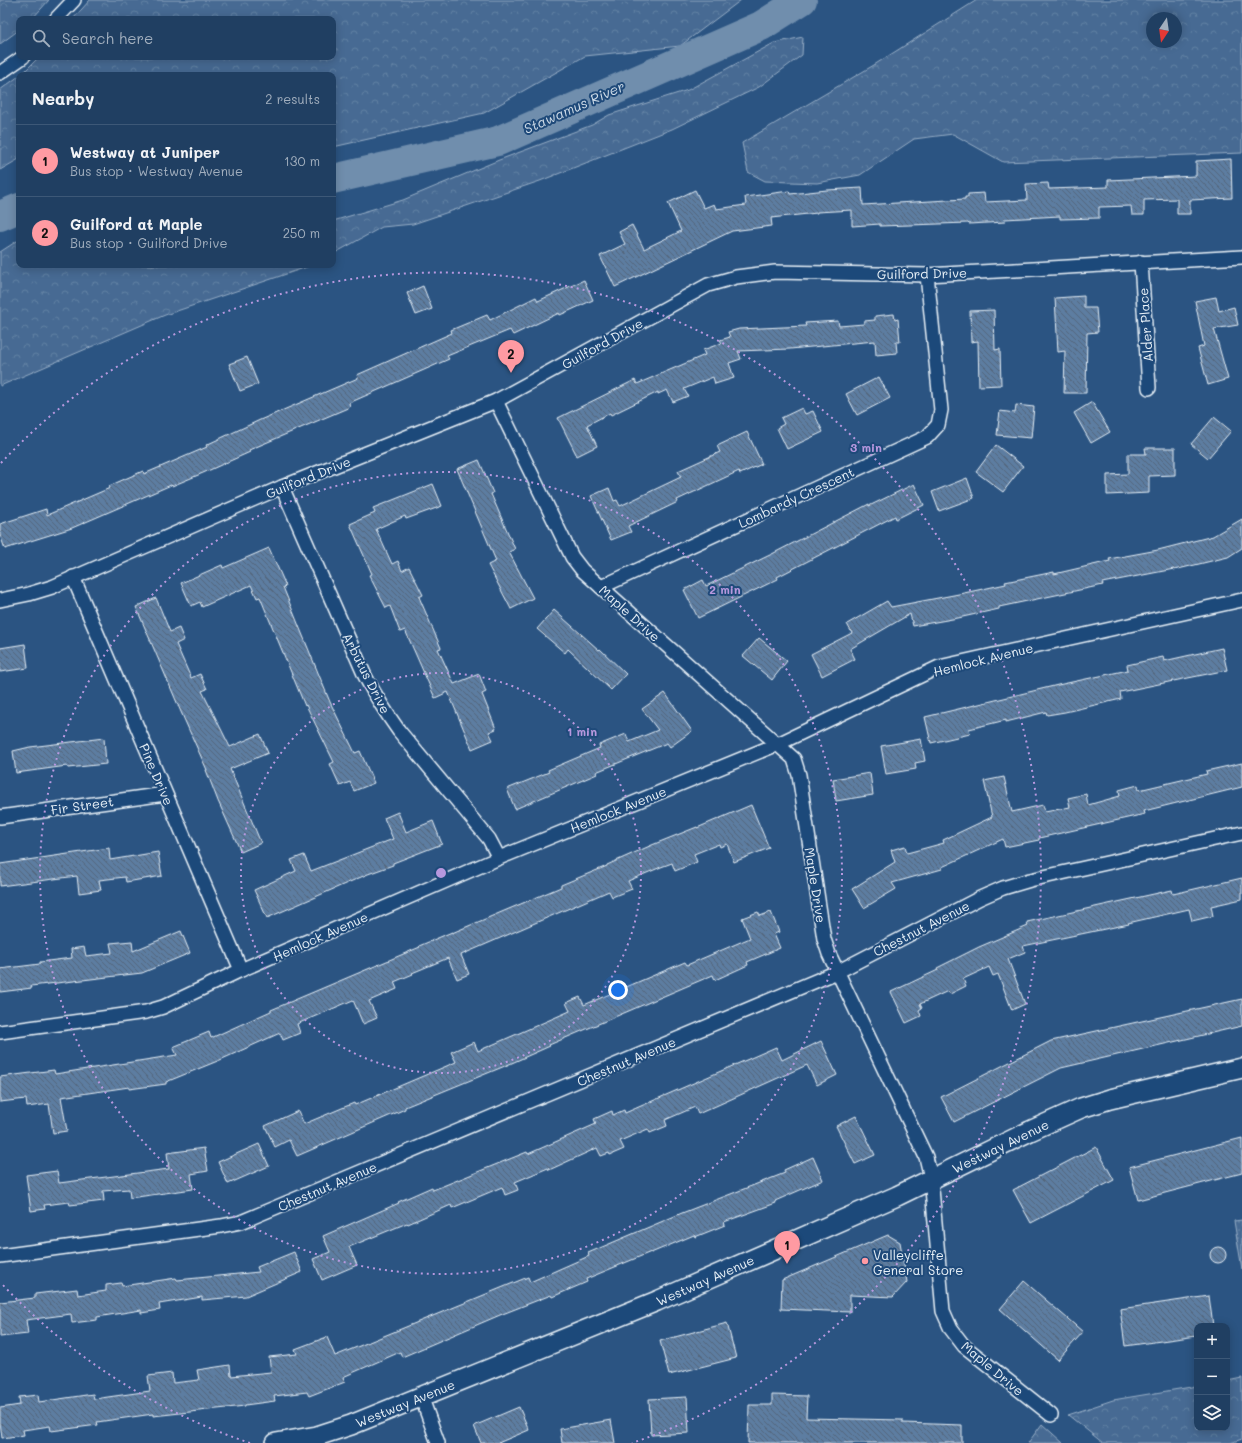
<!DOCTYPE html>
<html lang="en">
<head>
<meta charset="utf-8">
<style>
	body { margin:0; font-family:Mali,sans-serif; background:#2d4a6b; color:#f1f3f6 }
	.controls { position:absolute; right:12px; bottom:12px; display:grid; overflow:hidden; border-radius:8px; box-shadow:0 2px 10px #0003 }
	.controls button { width:36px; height:36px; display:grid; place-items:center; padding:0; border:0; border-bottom:1px solid #3d5877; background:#203f62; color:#f1f3f6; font:20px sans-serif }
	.compass { position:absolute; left:1146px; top:12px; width:36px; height:36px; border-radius:50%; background:#203f62; box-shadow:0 2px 10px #0003; rotate:193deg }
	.you { position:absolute; left:618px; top:990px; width:14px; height:14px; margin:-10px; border:3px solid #fff; border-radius:50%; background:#1a73e8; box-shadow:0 0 0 6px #1a73e833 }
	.badge { display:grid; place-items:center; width:26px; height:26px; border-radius:50%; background:#ff9aa2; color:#111; font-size:13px; font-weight:700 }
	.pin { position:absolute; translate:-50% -33px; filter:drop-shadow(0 1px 2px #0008) }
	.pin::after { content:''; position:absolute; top:21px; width:14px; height:12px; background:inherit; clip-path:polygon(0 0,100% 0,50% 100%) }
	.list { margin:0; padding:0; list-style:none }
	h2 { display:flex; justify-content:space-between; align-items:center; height:52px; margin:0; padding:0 16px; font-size:17px }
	h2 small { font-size:13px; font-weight:400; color:#a2afbe }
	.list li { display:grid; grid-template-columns:26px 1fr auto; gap:12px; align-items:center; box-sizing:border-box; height:72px; padding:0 16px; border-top:1px solid #3d5877 }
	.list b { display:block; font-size:15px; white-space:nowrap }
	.list p { margin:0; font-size:13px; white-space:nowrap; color:#a2afbe }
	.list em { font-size:13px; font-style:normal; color:#a2afbe }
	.icon { flex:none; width:22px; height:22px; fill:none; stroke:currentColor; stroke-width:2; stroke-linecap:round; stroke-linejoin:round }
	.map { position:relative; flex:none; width:1242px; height:1443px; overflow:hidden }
	.search { position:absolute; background:#203f62; box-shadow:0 2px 10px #0003; left:16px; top:16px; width:320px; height:44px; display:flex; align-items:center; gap:10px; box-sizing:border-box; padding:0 14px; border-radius:8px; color:#a2afbe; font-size:15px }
	.panel { position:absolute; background:#203f62; box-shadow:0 2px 10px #0003; left:16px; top:72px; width:320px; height:196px; border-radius:8px }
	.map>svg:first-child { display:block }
	.forest { fill:url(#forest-crowns); stroke:#98aec6; fill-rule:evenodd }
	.garden { fill:url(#garden-dots); stroke:#98aec6 }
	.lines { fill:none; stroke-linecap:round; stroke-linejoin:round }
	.river { stroke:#708ead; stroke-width:30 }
	.building { fill:url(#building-back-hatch); stroke:#e8f1f8 }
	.street-casing { stroke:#e8f1f8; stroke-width:16 }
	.secondary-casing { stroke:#e8f1f8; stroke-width:22 }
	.street { stroke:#1f4a7a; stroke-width:13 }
	.secondary { stroke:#1f4a7a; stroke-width:19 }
	.ring { fill:none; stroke:#b798de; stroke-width:2; stroke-dasharray:2 4 }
	.poi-dot { fill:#ff9aa2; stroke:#1f4a7a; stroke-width:1.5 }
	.labels { text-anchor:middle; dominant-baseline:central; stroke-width:4; stroke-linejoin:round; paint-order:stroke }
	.street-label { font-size:13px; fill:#e8f1f8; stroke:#1f4a7a }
	.poi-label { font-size:13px; fill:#e8f1f8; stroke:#1f4a7a; text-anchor:start }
	.water-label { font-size:14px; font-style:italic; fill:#d0dde9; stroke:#1f4a7a }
	.centre { fill:#b798de; stroke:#1f4a7a; stroke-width:2 }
	.ring-label { font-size:12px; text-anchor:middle; font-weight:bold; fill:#b798de; stroke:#1f4a7a; stroke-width:4; stroke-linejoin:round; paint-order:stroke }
</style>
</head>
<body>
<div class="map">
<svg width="1242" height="1443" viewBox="0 0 1242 1443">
	<defs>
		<pattern id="forest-crowns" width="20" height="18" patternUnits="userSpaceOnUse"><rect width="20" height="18" fill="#476b93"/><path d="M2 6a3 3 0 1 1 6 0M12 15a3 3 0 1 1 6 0" fill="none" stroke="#6281a3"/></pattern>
		<pattern id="garden-dots" width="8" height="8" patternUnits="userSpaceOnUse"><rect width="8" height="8" fill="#476b93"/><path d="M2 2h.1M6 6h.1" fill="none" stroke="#6281a3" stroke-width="1.8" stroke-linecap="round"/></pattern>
		<pattern id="building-back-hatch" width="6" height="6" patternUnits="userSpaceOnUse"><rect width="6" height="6" fill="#5d7da1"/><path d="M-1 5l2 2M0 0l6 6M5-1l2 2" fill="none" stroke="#53657a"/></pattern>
	</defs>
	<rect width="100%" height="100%" fill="#2b5482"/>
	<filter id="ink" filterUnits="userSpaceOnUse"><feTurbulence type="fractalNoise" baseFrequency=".025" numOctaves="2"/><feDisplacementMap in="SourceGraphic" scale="8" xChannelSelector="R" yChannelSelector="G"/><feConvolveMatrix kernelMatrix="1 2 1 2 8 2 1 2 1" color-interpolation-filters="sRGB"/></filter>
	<g filter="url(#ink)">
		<g class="forest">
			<path d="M0,0H49L32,19H19V30L0,44Z"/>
			<path d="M90,0H741L680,46L585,56L484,113L333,147V75H21L39,57H333V19H73Z"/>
			<path d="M977,0H1242V153L1003,162L953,134L914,139L860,175L817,183L765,181L748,172L742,143L874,65ZM1152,18H1176V42H1152Z"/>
			<path d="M803,37L802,55L759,87L672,129L540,181L413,224L382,227L333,254V221L403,200L499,160L592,125L609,115L688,90L774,43Z"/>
			<path d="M19,76V159L0,170V90Z"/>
			<path d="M17,241H19V265H313L165,315L0,386V252Z"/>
			<path d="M1242,1378V1439L1230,1443H1103L1068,1415L1113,1400L1197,1386V1428H1227V1381Z"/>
			<path d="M1042,1424L1063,1443H1028Z"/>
		</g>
		<path class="garden" d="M1242,1220V1269L1234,1221Z"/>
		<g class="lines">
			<g class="river">
				<path d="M333,179L498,141L761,26L802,0"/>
				<path d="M0,216L19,208"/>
			</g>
		</g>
		<g class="building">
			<path d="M1231,159L1232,198L1190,200V214H1177V199L1144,200V215H1132L1131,206L1099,207V218L1060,219V216L1005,219V222L969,224L968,223L880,226V224L852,226V210L817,212V213L771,218L772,226L732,231L615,287L600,256L625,244L619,232L632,225L644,249L681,231L668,203L695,190L704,208L714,204L716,209L746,205L745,197L789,191L790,194L827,190L862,188L863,205L965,199V197H968V194L984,193L985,202L1027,200L1026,184L1048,183L1049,189L1108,187V180L1196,176V161Z"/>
			<path d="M584,280L593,300L560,315L559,313L513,335L510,330L447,356L449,359L349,403L350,407L249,450L250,452L203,473L172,486L171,485L72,528L5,549L0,535V524L46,509L47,515L110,488L109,486L143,471L144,474L207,447L206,445L260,420L358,378L357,375L452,333L451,330L487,315L490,320L536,297L538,301Z"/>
			<path d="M423,286L432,309L416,315L407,293Z"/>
			<path d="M1084,296V308H1096L1098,332L1087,333L1086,393H1064L1065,351L1058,352L1055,298Z"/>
			<path d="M1216,297L1219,311L1234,307L1238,325L1214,329L1228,379L1208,385L1198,348L1204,346L1195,301Z"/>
			<path d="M994,310L995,350L1000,349L1001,385L979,386L978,341L971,342L970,311Z"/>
			<path d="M894,314L895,320L898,319L900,342H896L897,353L876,355L875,341L790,349L738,351L741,359L729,363L734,378L715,384L713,377L684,389L688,396L673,402L667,390L658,394V392L611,415L610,413L587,425L597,446L577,456L558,418L635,380L637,384L705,355L703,350L722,343L720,340L730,337L728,332L739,329L806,326L805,323L838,321L839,326L864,324V321L875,320V316Z"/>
			<path d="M247,357L258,384L240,391L229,364Z"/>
			<path d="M879,377L890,398L857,415L846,394Z"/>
			<path d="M1092,402L1110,432L1091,443L1074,413Z"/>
			<path d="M1016,405L1034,407L1031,438L997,435L1000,411L1015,413Z"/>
			<path d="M802,408L805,414L813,411L823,432L787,449L777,428L784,424L781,418Z"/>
			<path d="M1214,417L1231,431L1208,458L1191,444Z"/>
			<path d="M747,432L762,464L740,474L739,471L677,500L678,502L628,526L631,532L611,540L591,496L609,488L614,501L617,500L620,506L681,477L678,471L720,452L717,446Z"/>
			<path d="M996,445L1023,466L1003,492L976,472Z"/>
			<path d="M1145,448H1175V475L1149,476V493L1107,495V475L1128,474V454H1146Z"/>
			<path d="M479,460L493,493L491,494L515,549L509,552L533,598L511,609L488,565L496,561L457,469Z"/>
			<path d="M967,478L974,498L939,511L932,492Z"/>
			<path d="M433,484L442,506L406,519L405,516L376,529L392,564L398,561L402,571L409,567L423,595L419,597L441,648L438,649L454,684L479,674L486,692L482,694L496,729L489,732L493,740L472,749L448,692L435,698L405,630L400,632L390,606L386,608L369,575L372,574L350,524L375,513L373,508Z"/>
			<path d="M914,484L924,505L896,519L895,516L777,577L778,579L698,618L684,590L703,580L706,586L772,554L869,504V506Z"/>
			<path d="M1242,519V548L1228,557L1174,570V569L1102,583L1103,585L999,607V609L958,618L913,626L910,614L850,649L855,659L822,676L811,654L852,633L847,624L887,601L891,607L964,593L1006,584L1005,582L1054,572V574L1110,561L1109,559L1158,550L1213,536Z"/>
			<path d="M269,548L286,586L283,587L330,702L355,753L360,751L374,783L354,791L350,782L340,786L330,764L334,762L306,705L305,706L260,597L257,598L251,585L202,607L200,602L191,606L181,583L222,565L223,568Z"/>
			<path d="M156,598L170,632L179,628L184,640L176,644L191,678L200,674L207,689L202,691L230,747L260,734L268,753L230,769L261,843L241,852L218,801L206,770H207L181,712L136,607Z"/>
			<path d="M554,610L599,650L600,649L626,674L611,690L568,649L565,653L537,629Z"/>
			<path d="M759,638L787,661L772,680L743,656Z"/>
			<path d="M25,644L28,668L0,672V648Z"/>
			<path d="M1222,648L1227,670L1120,692L1121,699L1065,712L1047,715L1046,712L1006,722V720L969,729L970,734L931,743L925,717L1058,685L1128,670L1127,665L1163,657L1164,661Z"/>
			<path d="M665,693L692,731L670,747L667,743L596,772L597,774L515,809L507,789L549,772L548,770L600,748L599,745L626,734L629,742L658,730L642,709Z"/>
			<path d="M104,738L106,764L68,768L67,766L16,773L13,751L30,747Z"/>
			<path d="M921,739L925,761L915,763L916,769L886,774L881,746Z"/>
			<path d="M1242,763V787L1144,811L1145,814L1039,838V840L1005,847L1003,839L942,867V869L892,883L896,889L864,908L852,889L895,862L891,850L905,846L907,853L944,843L943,840L992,817L984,781L1004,777L1012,812L1043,805L1045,812L1070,807L1068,798L1086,794L1088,805L1120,796L1119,790L1138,785L1139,790L1207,774L1206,771Z"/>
			<path d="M870,773L873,795L836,801L833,779Z"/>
			<path d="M751,805L769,848L734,862L727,844L720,847L719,844L694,854L697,862L675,871L672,863L661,867L628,881L632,889L612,897L609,891L461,955L469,974L457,979L448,958L412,973L413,974L394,982L397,989L369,1001L377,1018L363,1024L353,1000L297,1024L300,1033L283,1040L280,1033L220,1060L166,1082V1084L129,1089V1087L61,1097L67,1131L53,1133L49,1104L27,1107L26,1099L0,1102V1077L54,1070L55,1074L177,1055L173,1047L209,1032L211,1038L271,1011V1010L420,947L419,946L452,932V933L561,887V885L607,866V865L652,845L697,827V828Z"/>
			<path d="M398,812L406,832L433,821L442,844L393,863V865L368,874L267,918L254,890L296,871L291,860L304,855L311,871L393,839L384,818Z"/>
			<path d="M109,848L110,860L158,852L162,876L126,882L125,877L99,880L101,890L79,893L77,876L0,886V864Z"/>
			<path d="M1242,878V899L1211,906L1213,916L1192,921L1189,909L1128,923L1129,924L1023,946L1025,952L1008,959L1025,1004L1012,1010L998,974L993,976L989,967L963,979L966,986L950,994L948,991L920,1004L922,1008L919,1010L921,1016L906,1023L891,992L938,970L937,968L979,947L1028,926L1027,922L1172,890L1173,894Z"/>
			<path d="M758,912L760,916L771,912L779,932L774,934L780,948L747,962L748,965L715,980L713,975L549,1045L550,1046L505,1066L405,1107V1109L297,1156L289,1140L275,1147L265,1126L298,1111L304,1124L354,1103L355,1105L456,1062L451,1052L474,1042L478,1051L570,1011L566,1003L580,997L584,1005L685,962L687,965L750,938L742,918Z"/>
			<path d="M181,931L190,953L142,973L31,986L32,988L0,992V969L40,964V962L72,958L71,949L84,947L86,956L112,953L110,943L132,941L133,951Z"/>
			<path d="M1242,999V1026L1061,1068L954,1122L941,1097L1051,1041Z"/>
			<path d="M821,1041L837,1075L817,1085L807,1065L698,1114L695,1107L665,1120L667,1126L650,1133L648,1129L620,1141L624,1149L610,1155L609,1153L601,1156L597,1148L549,1170L548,1168L515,1182L518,1190L505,1195L502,1187L452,1208L451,1205L408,1224L407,1223L349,1247L357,1265L322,1280L313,1259L330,1252L323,1236L399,1203L398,1202L432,1187L433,1190L527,1152L528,1154L596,1124L594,1119L612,1111L613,1115L624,1110L625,1113L776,1047L782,1060Z"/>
			<path d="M856,1116L875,1155L855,1164L836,1126Z"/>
			<path d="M1242,1138V1173L1138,1200L1129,1167Z"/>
			<path d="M259,1144L269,1166L228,1184L218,1162Z"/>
			<path d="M1096,1147L1114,1180L1031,1223L1013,1190Z"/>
			<path d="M204,1148L208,1171L191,1174L193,1189L130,1198L129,1189L103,1191L104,1201L70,1205L69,1202L44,1205L45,1209L31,1211L26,1175L57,1171L59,1183L169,1169L167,1153Z"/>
			<path d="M813,1157L823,1180L775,1201L776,1203L724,1222L725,1225L695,1237L694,1235L651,1253V1252L586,1279L587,1282L552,1297L551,1295L500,1315L402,1357L400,1352L343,1377L345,1382L309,1396L307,1392L274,1396L275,1401L245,1405V1406L153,1416V1414L97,1422L98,1425L51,1431L50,1426L23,1430L24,1435L2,1438L0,1422V1408L20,1405L19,1397L38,1395L39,1402L93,1394L94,1399L150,1391L148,1376L172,1373L173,1383L199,1380L197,1370L230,1365L231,1376L271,1372L269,1357L297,1354L295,1349L327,1337L335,1356L528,1277L530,1282L589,1256L588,1253L682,1213L785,1173L784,1170Z"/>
			<path d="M888,1235L900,1242L907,1282L893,1297L850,1295V1312L781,1309L782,1280Z"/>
			<circle cx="1218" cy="1255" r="8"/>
			<path d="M294,1252L302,1272L246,1296L202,1300V1297L159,1304L160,1310L141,1313V1310L97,1317V1320L72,1323L71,1314L26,1320L28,1334L0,1337V1302L35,1298V1294L77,1289L78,1295L106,1291V1285L121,1283L122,1286L176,1278L177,1280L259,1272L257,1267Z"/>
			<path d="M1024,1281L1083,1332L1058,1360L1000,1309Z"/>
			<path d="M1209,1296L1213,1326H1197V1336L1125,1346L1120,1309Z"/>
			<path d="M727,1323L736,1358L669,1375L660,1341Z"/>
			<path d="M772,1395L807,1396L806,1418L903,1420V1423L962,1425V1443H748L749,1405H772Z"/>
			<path d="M687,1397L689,1433L651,1435L649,1399Z"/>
			<path d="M519,1407L529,1430L498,1443H481L474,1426Z"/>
			<path d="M611,1420L615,1443H562L560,1429Z"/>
		</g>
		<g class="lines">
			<g class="street-casing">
				<g id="street">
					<path d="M56,19L74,0"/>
					<path d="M0,73L23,57"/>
					<path d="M1141,262L1149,388"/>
					<path d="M496,401L572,557L582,570L601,587L794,759L799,775L824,939L829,954L926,1157L931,1178L943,1311L951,1329L964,1346L1051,1415"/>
					<path d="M282,487L365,676C375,695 386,713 399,731L489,839L499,858"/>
					<path d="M73,577L241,970"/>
					<path d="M601,587L927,437L938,425L941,410L927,275"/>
					<path d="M0,600L29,594L52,587L282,487L496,401L708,285L736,277L775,272L927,275L1242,257"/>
					<path d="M0,817L165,794"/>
					<path d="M0,1032L146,1012L163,1007L241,970L499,858L778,744L939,667L1242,600"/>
					<path d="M0,1256L221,1226L241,1222L837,972L980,898L1003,888L1030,880L1242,833"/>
					<path d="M421,1396L438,1443"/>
				</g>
			</g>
			<g class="secondary-casing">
				<path id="secondary" d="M276,1443L317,1436L351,1425L657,1301L897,1196L1030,1131L1081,1108L1110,1099L1242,1068"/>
			</g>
			<use href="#street" class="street"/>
			<use href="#secondary" class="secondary"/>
		</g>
	</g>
	<g class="ring">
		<circle cx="441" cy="873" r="200"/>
		<circle cx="441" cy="873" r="401"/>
		<path d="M250 1443A601 601 0 0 1 1 1283M1 463A601 601 0 1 1 632 1443"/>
	</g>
	<circle class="poi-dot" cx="865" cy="1261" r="4"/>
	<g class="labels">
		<g class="street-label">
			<text transform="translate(922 273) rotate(-1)">Guilford Drive</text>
			<text transform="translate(1145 325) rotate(-94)">Alder Place</text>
			<text transform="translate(602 343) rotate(-29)">Guilford Drive</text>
			<text transform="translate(308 477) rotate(-22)">Guilford Drive</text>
			<text transform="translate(796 497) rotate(-25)">Lombardy Crescent</text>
			<text transform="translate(630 613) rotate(42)">Maple Drive</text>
			<text transform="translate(983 659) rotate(-14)">Hemlock Avenue</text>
			<text transform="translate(367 673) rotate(63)">Arbutus Drive</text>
			<text transform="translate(157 774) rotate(67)">Pine Drive</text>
			<text transform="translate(82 805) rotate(-8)">Fir Street</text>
			<text transform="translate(618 809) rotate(-22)">Hemlock Avenue</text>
			<text transform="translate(816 885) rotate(81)">Maple Drive</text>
			<text transform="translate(921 928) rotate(-27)">Chestnut Avenue</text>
			<text transform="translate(320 936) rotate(-24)">Hemlock Avenue</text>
			<text transform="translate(626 1061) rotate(-23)">Chestnut Avenue</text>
			<text transform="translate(1000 1146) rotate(-26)">Westway Avenue</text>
			<text transform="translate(327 1186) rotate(-23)">Chestnut Avenue</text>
			<text transform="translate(705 1280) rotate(-24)">Westway Avenue</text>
			<text transform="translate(993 1368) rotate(40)">Maple Drive</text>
			<text transform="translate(405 1403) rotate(-22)">Westway Avenue</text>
		</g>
		<g class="poi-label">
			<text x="873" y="1254">Valleycliffe<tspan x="873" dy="15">General Store</tspan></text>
		</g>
		<g class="water-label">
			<text transform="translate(574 107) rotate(-24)">Stawamus River</text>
		</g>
	</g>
	<circle cx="441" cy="873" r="6" class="centre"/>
	<g class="ring-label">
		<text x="866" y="452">3 min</text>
		<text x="725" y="594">2 min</text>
		<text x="582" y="736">1 min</text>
	</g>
</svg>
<div class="controls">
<button>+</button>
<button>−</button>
<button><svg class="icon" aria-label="layers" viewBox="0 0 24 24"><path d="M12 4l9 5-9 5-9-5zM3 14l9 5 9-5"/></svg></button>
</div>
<svg class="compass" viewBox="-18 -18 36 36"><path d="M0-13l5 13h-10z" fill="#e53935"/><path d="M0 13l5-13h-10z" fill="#a2afbe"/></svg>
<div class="you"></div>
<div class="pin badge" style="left:787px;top:1264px">1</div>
<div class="pin badge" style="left:511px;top:373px">2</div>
<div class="search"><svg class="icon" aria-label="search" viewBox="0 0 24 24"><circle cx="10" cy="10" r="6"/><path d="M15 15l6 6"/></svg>Search here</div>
<section class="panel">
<h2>Nearby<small>2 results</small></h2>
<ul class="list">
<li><span class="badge">1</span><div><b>Westway at Juniper</b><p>Bus stop · Westway Avenue</p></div><em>130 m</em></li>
<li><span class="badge">2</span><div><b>Guilford at Maple</b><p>Bus stop · Guilford Drive</p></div><em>250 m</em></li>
</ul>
</section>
</div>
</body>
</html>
